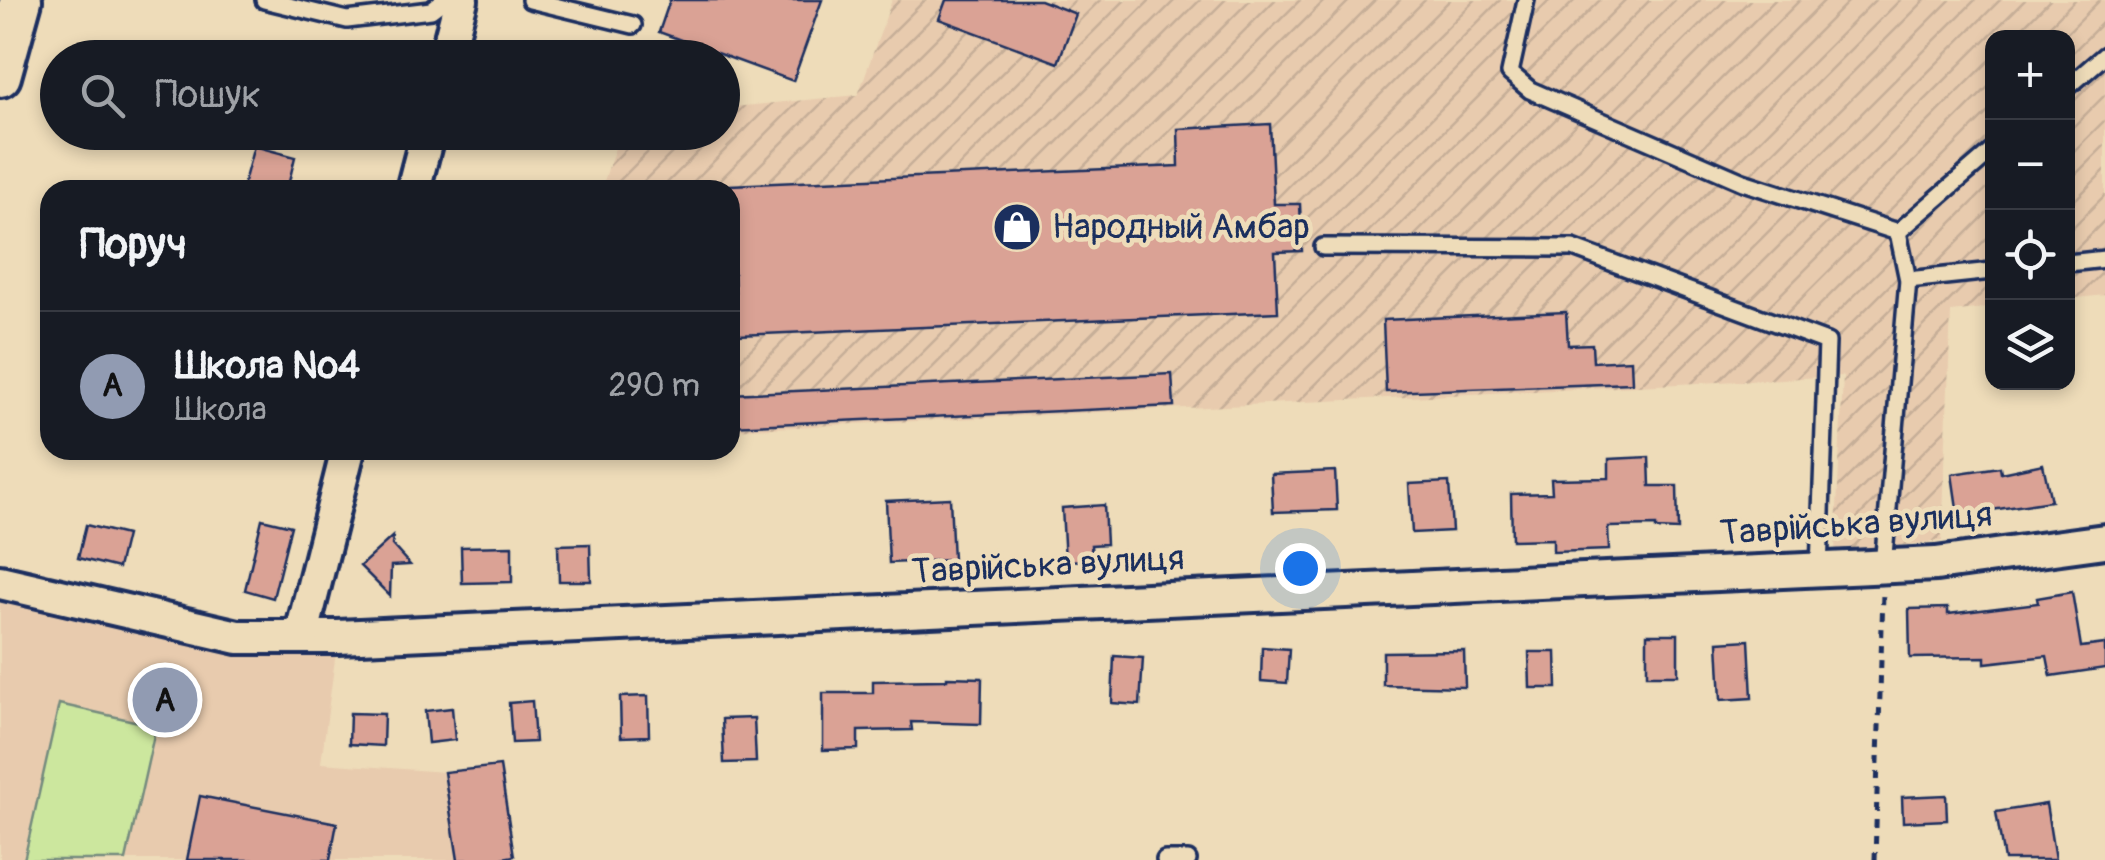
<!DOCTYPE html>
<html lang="uk">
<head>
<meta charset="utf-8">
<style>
	body { margin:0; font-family:Pangolin,sans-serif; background:#242831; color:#f1f3f6 }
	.controls { position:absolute; right:30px; top:30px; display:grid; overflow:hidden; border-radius:20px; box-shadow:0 5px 15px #0003 }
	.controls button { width:90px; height:90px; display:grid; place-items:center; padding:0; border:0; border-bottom:2px solid #363941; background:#171b24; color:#f1f3f6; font:50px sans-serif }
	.you { position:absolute; left:1300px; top:568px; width:35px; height:35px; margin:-25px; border:8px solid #fff; border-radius:50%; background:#1a73e8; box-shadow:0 0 0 15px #1a73e833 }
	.badge { display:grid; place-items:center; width:65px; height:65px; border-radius:50%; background:#919bb2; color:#111; font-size:32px; font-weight:700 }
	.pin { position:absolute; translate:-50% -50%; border:5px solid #fff; box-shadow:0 2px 10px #0006 }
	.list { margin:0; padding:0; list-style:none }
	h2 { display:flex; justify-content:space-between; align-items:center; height:130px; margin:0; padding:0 40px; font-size:42px }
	h2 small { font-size:32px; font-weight:400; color:#9ea1a6 }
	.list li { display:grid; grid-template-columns:65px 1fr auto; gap:30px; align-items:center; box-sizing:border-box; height:150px; padding:0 40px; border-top:2px solid #363941 }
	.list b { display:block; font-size:38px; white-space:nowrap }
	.list p { margin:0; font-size:32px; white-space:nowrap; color:#9ea1a6 }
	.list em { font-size:32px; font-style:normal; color:#9ea1a6 }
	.icon { flex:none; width:55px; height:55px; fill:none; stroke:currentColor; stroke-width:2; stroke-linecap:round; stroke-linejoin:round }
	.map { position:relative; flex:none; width:2105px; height:860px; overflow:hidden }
	.search { position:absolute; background:#171b24; box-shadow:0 5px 15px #0003; left:40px; top:40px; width:700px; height:110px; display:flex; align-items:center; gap:25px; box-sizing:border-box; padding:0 35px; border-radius:55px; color:#9ea1a6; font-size:38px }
	.panel { position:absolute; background:#171b24; box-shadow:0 5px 15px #0003; left:40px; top:180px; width:700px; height:280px; border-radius:30px }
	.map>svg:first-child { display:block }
	.built { fill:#e8cbae }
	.industrial { fill:url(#industrial-furrows) }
	.green { fill:#cce79e; stroke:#748b7e; stroke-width:2.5 }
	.building { fill:#daa295; stroke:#1b2f5e; stroke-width:2.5 }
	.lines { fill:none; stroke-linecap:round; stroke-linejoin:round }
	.service-casing { stroke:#1b2f5e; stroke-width:22 }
	.minor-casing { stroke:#1b2f5e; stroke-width:40 }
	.tertiary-casing { stroke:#1b2f5e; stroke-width:48 }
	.path { stroke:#1b2f5e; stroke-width:5; stroke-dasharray:8 8; stroke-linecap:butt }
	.service { stroke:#eedcb9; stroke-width:15 }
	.minor { stroke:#eedcb9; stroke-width:32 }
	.tertiary { stroke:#eedcb9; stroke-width:40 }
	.labels { text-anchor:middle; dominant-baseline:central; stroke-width:9; stroke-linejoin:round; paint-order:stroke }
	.poi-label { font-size:35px; fill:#1b2f5e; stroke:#eedcb9; text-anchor:start }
	.street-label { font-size:35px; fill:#1b2f5e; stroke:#eedcb9 }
</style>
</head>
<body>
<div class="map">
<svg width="2105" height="860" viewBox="0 0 2105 860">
	<defs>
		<pattern id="industrial-furrows" width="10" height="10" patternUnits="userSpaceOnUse" patternTransform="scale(2.5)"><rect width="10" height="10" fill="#e8cbae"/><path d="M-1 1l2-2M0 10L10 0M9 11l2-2" fill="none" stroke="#c6af98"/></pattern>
	</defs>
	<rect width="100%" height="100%" fill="#eedcb9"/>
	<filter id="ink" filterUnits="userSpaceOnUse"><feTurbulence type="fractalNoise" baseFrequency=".01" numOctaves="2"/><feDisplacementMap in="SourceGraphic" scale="20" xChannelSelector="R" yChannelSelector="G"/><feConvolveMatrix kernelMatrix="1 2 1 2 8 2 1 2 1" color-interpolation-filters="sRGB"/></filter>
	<g filter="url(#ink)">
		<path class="built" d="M0,587L338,637L321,763L444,772L500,766L515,860H0Z"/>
		<path class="industrial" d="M892,0H2105V295L2068,299V38H1992V307L1951,312L1942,541L1835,552L1843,376L730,430V190H601L620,133L722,132L723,108L858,95Z"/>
		<path class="green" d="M59,704L156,726L126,860H24Z"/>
		<g class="building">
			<path d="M670,0H822L793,81L659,32Z"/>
			<path d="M946,0H1040L1076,14L1058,63L939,19Z"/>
			<path d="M1270,124L1274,204H1300L1302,251L1275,252L1278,312L737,335L730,185L1179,166L1178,129Z"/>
			<path d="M254,146L295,157L287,190H242Z"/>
			<path d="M1566,312L1568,345L1592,344L1593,362L1631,360L1632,383L1386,392L1383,320Z"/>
			<path d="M1172,374L1174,406L730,426V394Z"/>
			<path d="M1649,457L1650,486H1677L1678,530L1656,529V526L1608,527L1609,550L1553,552V539L1512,540L1511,494L1552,493L1551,479L1609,478V459Z"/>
			<path d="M2043,464L2051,501L1958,515L1952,474L2000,467L2001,473Z"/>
			<path d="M1335,471L1337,510L1273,512L1271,474Z"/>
			<path d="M1449,482L1452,531L1412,533L1409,484Z"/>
			<path d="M950,498L953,560L889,563L886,501Z"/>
			<path d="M1104,505L1106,544L1091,545L1092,560L1065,561L1062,508Z"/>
			<path d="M262,519L291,526L273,598L245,590Z"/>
			<path d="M86,525L126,535L118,568L78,558Z"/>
			<path d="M393,536L392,545L410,565L391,566L390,596L360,566Z"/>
			<path d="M590,544L591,581H559L558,545Z"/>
			<path d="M512,546V582L462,583L461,547Z"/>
			<path d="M2072,592L2081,647L2105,644V668L2051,676L2047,656L1985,663V657L1910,658L1909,609L1948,608V614L2038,603L2037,598Z"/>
			<rect x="1647" y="634" width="31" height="41"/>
			<path d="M1749,640L1752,698L1721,700L1718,642Z"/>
			<path d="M1262,647L1289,649L1287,683L1261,681Z"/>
			<path d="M1464,651L1465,687L1383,685V652Z"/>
			<path d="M1529,652H1556L1557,688H1530Z"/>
			<path d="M1114,656L1143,658L1140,705L1112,703Z"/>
			<path d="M947,677L982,678L981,724L911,722L912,730L858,731V749L823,750V693H873V681L947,680Z"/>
			<path d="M648,696L649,736L621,737L620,697Z"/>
			<path d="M532,701L535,742L512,743L509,703Z"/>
			<path d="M452,708L455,740L428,743L425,711Z"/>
			<path d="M350,713L384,714L383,746L349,744Z"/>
			<path d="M754,718L756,762L724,763L722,719Z"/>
			<path d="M500,766L514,856L492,860H458L444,772Z"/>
			<path d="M1946,795L1947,820L1903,822L1902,797Z"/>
			<path d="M200,796L337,823L330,860H187Z"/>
			<path d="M2046,804L2055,860H2004L1996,812Z"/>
		</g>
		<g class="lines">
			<g class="service-casing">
				<g id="service">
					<path d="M264,0L347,20L431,10L444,0"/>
					<path d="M530,0L633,25"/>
					<path d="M1526,0L1510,73L1530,90L1743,182L1898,232L1908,280L1883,566"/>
					<path d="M2068,87L2105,55"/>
					<path d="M1898,232L1992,151"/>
					<path d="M1323,247L1573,248L1827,342L1819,570"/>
					<path d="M2068,263L2105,259"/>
					<path d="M1908,280L1992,271"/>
					<path d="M1165,860H1188"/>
				</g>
			</g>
			<g class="minor-casing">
				<g id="minor">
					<path d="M446,58L461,0"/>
					<path d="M413,190L428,132"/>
					<path d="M0,582L238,637H338L1936,564L2105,541"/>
					<path d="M301,637L348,450"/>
				</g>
			</g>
			<g class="tertiary-casing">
				<path id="tertiary" d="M0,76L21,0"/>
			</g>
			<path class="path" d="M1875,860L1883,593"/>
			<use href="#service" class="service"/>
			<use href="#minor" class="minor"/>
			<use href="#tertiary" class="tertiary"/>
		</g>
	</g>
	<defs>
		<g id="shop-disc" transform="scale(2.5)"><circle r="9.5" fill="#1b2f5e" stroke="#eedcb9"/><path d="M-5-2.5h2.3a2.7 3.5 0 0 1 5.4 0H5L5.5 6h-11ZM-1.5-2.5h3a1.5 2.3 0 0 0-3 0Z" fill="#fff"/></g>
	</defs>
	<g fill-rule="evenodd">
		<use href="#shop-disc" x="1017" y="227"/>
	</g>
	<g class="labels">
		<g class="poi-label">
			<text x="1052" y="227">Народный Амбар</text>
		</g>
		<g class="street-label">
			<text transform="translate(1856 524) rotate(-4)">Таврійська вулиця</text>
			<text transform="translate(1048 565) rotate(-3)">Таврійська вулиця</text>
		</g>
	</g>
</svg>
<div class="controls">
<button>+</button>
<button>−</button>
<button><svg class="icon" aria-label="locate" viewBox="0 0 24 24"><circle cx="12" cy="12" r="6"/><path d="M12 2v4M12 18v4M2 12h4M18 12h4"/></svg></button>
<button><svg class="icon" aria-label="layers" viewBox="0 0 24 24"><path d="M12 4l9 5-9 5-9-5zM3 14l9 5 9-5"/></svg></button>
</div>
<div class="you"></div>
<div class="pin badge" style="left:165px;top:700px">A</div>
<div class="search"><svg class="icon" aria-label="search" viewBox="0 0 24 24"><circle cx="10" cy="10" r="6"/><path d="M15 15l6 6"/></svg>Пошук</div>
<section class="panel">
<h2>Поруч<small></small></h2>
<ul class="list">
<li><span class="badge">A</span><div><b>Школа №4</b><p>Школа</p></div><em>290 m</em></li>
</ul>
</section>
</div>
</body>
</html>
